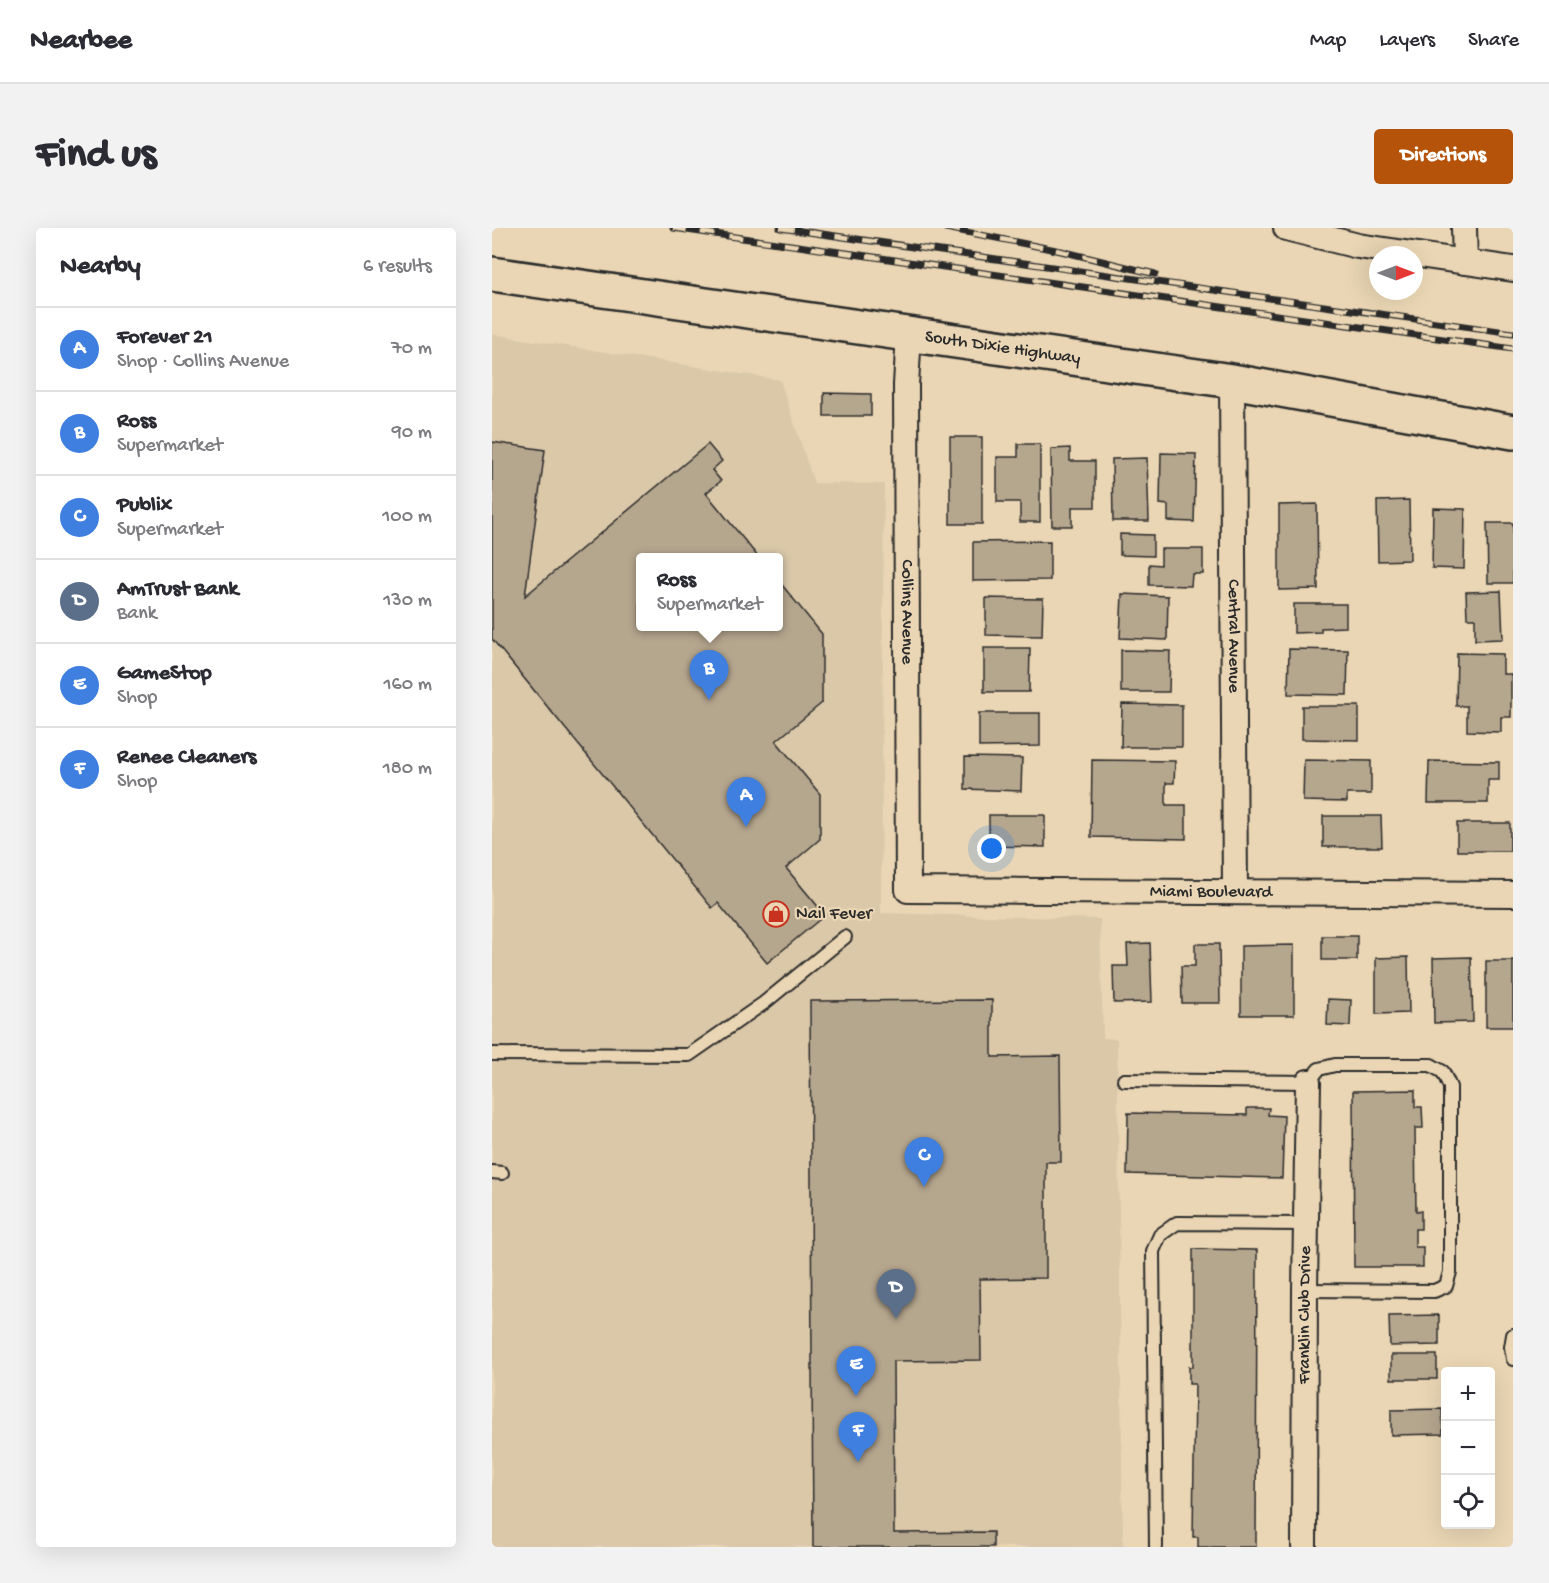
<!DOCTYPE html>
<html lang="en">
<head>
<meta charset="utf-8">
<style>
	body { margin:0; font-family:"Gochi Hand",sans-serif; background:#f2f2f3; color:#2b2b33 }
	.controls { position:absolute; right:18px; bottom:18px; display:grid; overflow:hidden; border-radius:6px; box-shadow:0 6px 24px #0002 }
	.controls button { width:54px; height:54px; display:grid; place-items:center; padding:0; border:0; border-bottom:2px solid #e1e1e2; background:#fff; color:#2b2b33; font:30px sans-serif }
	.compass { position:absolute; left:877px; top:18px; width:54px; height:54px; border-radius:50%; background:#fff; box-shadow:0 6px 24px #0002; rotate:90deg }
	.you { position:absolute; left:500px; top:621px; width:21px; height:21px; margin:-15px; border:4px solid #fff; border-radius:50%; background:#1a73e8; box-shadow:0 0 0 9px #1a73e833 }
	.badge { display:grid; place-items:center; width:39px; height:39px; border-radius:50%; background:#b45309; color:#fff; font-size:20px; font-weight:700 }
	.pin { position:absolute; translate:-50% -50px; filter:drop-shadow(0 2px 3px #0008) }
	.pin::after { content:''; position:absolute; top:32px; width:21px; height:18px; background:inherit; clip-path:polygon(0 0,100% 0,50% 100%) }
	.popup { position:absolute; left:144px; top:325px; width:147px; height:78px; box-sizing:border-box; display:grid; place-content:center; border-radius:6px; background:#fff; filter:drop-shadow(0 2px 4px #0005); font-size:20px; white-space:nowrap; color:#7c7c81 }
	.popup b { font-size:22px; color:#2b2b33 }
	.popup::after { content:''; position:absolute; left:50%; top:100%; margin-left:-12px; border:12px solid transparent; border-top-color:#fff }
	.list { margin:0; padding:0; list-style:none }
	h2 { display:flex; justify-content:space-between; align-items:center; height:78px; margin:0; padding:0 24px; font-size:26px }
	h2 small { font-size:20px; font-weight:400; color:#7c7c81 }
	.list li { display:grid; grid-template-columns:39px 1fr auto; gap:18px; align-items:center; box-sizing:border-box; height:84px; padding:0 24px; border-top:2px solid #e1e1e2 }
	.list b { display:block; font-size:22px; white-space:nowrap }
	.list p { margin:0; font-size:20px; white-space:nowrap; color:#7c7c81 }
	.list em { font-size:20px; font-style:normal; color:#7c7c81 }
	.icon { flex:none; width:33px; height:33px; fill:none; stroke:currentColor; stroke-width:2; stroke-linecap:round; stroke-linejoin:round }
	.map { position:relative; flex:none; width:1021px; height:1319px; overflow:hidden; border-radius:6px }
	header { display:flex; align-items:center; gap:36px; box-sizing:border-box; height:84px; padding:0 30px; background:#fff; border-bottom:2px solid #e1e1e2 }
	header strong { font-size:28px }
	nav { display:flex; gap:33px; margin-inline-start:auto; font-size:21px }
	.intro { display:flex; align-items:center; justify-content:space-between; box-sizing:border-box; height:144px; padding:0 36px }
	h1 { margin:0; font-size:42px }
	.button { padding:15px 27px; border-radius:6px; background:#b45309; color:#fff; font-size:21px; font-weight:700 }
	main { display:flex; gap:36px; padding:0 36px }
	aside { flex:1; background:#fff; border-radius:6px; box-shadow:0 6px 24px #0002 }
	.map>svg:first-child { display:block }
	.built { fill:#dac8a9; fill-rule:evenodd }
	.building { fill:#b5a68e; stroke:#2b2b2b; stroke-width:1.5 }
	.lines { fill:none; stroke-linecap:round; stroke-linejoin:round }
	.lane-casing { stroke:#2b2b2b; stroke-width:16 }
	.street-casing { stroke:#2b2b2b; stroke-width:28 }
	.secondary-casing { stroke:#2b2b2b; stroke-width:38 }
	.lane { stroke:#ead6b4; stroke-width:12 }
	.street { stroke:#ead6b4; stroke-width:24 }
	.secondary { stroke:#ead6b4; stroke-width:33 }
	.rail-casing { stroke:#2b2b2b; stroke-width:7 }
	.rail { stroke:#ead6b4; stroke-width:4.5; stroke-dasharray:14; stroke-linecap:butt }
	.labels { text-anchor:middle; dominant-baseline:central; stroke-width:4.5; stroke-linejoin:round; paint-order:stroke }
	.street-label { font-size:18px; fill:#2b2b2b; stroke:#ead6b4 }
	.poi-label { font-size:18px; fill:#2b2b2b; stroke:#ead6b4; text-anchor:start }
</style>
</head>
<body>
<header>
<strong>Nearbee</strong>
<nav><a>Map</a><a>Layers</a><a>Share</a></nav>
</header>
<div class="intro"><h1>Find us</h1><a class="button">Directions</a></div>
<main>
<aside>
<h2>Nearby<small>6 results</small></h2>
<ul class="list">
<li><span class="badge" style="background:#3f7fe0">A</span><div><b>Forever 21</b><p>Shop · Collins Avenue</p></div><em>70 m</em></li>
<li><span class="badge" style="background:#3f7fe0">B</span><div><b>Ross</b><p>Supermarket</p></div><em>90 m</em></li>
<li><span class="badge" style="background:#3f7fe0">C</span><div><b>Publix</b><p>Supermarket</p></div><em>100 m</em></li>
<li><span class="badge" style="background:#5c6f8a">D</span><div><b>AmTrust Bank</b><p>Bank</p></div><em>130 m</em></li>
<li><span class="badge" style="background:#3f7fe0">E</span><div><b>GameStop</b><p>Shop</p></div><em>160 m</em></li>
<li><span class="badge" style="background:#3f7fe0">F</span><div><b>Renee Cleaners</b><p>Shop</p></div><em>180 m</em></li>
</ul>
</aside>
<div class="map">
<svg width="1021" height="1319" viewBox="0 0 1021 1319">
	<rect width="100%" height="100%" fill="#ead6b4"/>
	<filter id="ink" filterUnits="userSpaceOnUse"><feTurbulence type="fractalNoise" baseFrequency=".0167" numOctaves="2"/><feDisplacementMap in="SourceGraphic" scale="12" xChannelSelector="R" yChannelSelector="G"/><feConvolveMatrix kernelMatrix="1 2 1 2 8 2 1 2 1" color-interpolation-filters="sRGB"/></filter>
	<g filter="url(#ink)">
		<path class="built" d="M0,106L288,152L322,255L392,256L389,685L608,691L611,810L625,811L631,1319H0ZM148,330H286V398H148Z"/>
		<g class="building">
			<path d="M332,165L379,166V188H332Z"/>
			<rect x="458" y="209" width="32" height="87"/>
			<path d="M0,214L53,222L33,368L216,216L230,233L220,242L229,253L214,265L267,330H148V398H286V352L330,406V475L284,513L328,566V611L294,640L333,687L275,735L226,675L220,680L0,411Z"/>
			<path d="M526,216H548V294H528V274H505V229H526Z"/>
			<path d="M578,220V233H603V279H580V298H560L559,221Z"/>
			<path d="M669,225L704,226L702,294L676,293V277L668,276Z"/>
			<path d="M655,230L657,293H621L620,231Z"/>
			<path d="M917,272L918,332L886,333L885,273Z"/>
			<path d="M825,276L826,361L787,362V277Z"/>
			<path d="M941,280L973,281L972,341L940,340Z"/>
			<path d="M995,295H1021V355H996Z"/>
			<path d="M628,306L661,307V328L628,327Z"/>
			<path d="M558,313V352L481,353V314Z"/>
			<path d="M669,321H711V346H700L699,358L657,357V336L669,337Z"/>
			<path d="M1009,363L1011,411L983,412V390H975L974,364Z"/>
			<path d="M630,366L676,368L675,412L628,410Z"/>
			<path d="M494,370L551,371L550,408L494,407Z"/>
			<path d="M802,376H854V399L829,400V404L802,405Z"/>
			<path d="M492,420H538L537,464H492Z"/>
			<path d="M797,421L856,422L855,467L796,466Z"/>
			<path d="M629,422L678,423L677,464H629Z"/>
			<path d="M965,425L1011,426V446H1019V489H1009V504L975,503V478H964Z"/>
			<path d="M630,476L690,477V519H629Z"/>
			<path d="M810,478H867V512L810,511Z"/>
			<path d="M487,485H548V518L487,519Z"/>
			<path d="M473,529L530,530L529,563L473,561Z"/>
			<path d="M600,532L683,533L682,555H674V577H694V611L599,609Z"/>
			<path d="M812,532L879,533V566H855V574L811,573Z"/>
			<path d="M937,533L1007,534V552H996V575H936Z"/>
			<path d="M497,587H553V619L497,618Z"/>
			<path d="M831,588H889L890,619H831Z"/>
			<rect x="965" y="595" width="53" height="28"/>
			<rect x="830" y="708" width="35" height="24"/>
			<path d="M658,715L660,774L622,775L621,738H636L635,716Z"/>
			<path d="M703,716H727L728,775H690L689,738H703Z"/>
			<path d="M802,717V787H749V718Z"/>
			<path d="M916,729L917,785L884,786V730Z"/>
			<path d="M979,729L981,794L942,795L941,730Z"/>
			<rect x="994" y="733" width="27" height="66"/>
			<path d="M836,771L859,772L858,798L835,797Z"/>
			<path d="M500,772V829L568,828L569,934H554V1050L488,1051L489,1132L401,1133L402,1305L501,1304V1319H321L318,773Z"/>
			<path d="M923,862V879H930L931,900H923L924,983H929V1001H923V1019H931V1039H862L861,863Z"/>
			<path d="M755,880H777L776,887L792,888L790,950L635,946L636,885L755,887Z"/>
			<path d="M701,1021L765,1022L764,1319H706V1309H701L703,1156H697V1139H701Z"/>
			<path d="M947,1087V1117L898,1118L897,1088Z"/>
			<rect x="899" y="1127" width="46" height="24"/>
			<path d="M950,1181L951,1206L899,1207V1182Z"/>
		</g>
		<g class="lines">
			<g class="lane-casing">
				<g id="lane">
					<path d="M0,826L197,827L272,775L353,709"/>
					<path d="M632,852L816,854L827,841L843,837H939L951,844L958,859V1044L954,1058L942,1063L813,1062"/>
					<path d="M0,944L10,945"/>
					<path d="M1021,1107L1019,1119L1021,1131"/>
					<path d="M664,1319L661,1023L668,1007L685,995L814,996"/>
				</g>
			</g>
			<g class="street-casing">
				<g id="street">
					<path d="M794,0L866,18L1021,41"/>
					<path d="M972,0L973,34"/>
					<path id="s1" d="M417,105L414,157L416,662L1021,666"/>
					<path id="s2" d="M740,153L743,664"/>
					<path id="s3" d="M812,1319L813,1062L816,854"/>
				</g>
			</g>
			<g class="secondary-casing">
				<g id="secondary">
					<path id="s4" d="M0,46L740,153L1021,204"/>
				</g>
			</g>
			<use href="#lane" class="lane"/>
			<use href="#street" class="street"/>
			<use href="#secondary" class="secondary"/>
			<g class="rail-casing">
				<g id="rail">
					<path d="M181,0L1021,121"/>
					<path d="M288,0L1021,105"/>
					<path d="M454,0L569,23L663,46"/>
				</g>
			</g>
			<use href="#rail" class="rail"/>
		</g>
	</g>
	<defs>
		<g id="shop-ring" transform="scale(1.35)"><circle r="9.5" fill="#ead6b4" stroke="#c8321e" stroke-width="1.5"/><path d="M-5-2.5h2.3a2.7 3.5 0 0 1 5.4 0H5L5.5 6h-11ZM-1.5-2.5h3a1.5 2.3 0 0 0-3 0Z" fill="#c8321e"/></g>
	</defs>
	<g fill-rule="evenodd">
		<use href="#shop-ring" x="284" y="686"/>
	</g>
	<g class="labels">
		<g class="street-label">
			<text stroke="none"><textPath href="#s4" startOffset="516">South Dixie Highway</textPath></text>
			<text stroke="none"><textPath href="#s1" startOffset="279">Collins Avenue</textPath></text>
			<text stroke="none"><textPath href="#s2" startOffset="255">Central Avenue</textPath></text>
			<text stroke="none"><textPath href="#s1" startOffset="860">Miami Boulevard</textPath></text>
			<text stroke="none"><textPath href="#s3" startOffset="232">Franklin Club Drive</textPath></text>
		</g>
		<g class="poi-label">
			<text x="304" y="686">Nail Fever</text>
		</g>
	</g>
</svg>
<div class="controls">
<button>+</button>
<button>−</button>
<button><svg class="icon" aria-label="locate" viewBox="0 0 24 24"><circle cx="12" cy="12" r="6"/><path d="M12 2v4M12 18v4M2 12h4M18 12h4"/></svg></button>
</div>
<svg class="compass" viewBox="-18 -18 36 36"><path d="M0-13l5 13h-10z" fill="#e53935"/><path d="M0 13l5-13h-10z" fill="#7c7c81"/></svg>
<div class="you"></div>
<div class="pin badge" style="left:254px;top:599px;background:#3f7fe0">A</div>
<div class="pin badge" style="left:217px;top:472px;background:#3f7fe0">B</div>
<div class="popup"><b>Ross</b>Supermarket</div>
<div class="pin badge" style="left:432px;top:959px;background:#3f7fe0">C</div>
<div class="pin badge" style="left:404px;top:1091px;background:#5c6f8a">D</div>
<div class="pin badge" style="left:364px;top:1168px;background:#3f7fe0">E</div>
<div class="pin badge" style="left:366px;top:1234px;background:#3f7fe0">F</div>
</div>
</main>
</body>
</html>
